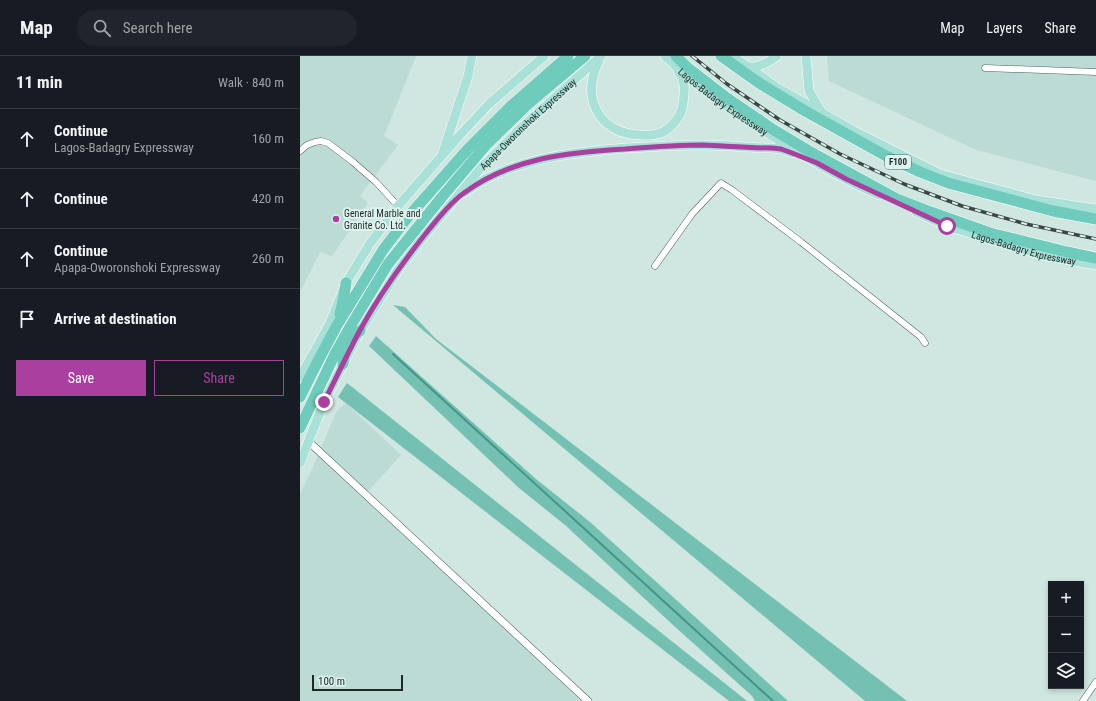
<!DOCTYPE html>
<html lang="en">
<head>
<meta charset="utf-8">
<style>
	body { margin:0; font-family:"Roboto Condensed",sans-serif; background:#20242c; color:#f1f3f6 }
	.controls { position:absolute; right:12px; bottom:12px; display:grid; overflow:hidden; border-radius:0px; box-shadow:0 2px 6px #0003 }
	.controls button { width:36px; height:36px; display:grid; place-items:center; padding:0; border:0; border-bottom:1px solid #363941; background:#171b24; color:#f1f3f6; font:20px sans-serif }
	.scale { position:absolute; left:12px; bottom:10px; width:91px; box-sizing:border-box; padding-left:4px; border:2px solid #1f2826; border-top:0; font-size:11px; line-height:14px; white-space:nowrap; color:#1f2826; -webkit-text-stroke:3px #dcf3ee; paint-order:stroke }
	.stop { position:absolute; width:12px; height:12px; margin:-9px; border:3px solid #aa3fa0; border-radius:50%; background:#fff }
	.stop.end { background:#aa3fa0; border-color:#fff; box-shadow:0 1px 4px #0008 }
	.list { margin:0; padding:0; list-style:none }
	h2 { display:flex; justify-content:space-between; align-items:center; height:52px; margin:0; padding:0 16px; font-size:17px }
	h2 small { font-size:13px; font-weight:400; color:#9ea1a6 }
	.list li { display:grid; grid-template-columns:26px 1fr auto; gap:12px; align-items:center; box-sizing:border-box; height:60px; padding:0 16px; border-top:1px solid #363941 }
	.list b { display:block; font-size:15px; white-space:nowrap }
	.list p { margin:0; font-size:13px; white-space:nowrap; color:#9ea1a6 }
	.list em { font-size:13px; font-style:normal; color:#9ea1a6 }
	.actions { display:flex; gap:8px; padding:12px 16px }
	.actions a { flex:1; padding:9px 0; border:1px solid #aa3fa0; border-radius:0px; text-align:center; font-size:14px; color:#aa3fa0 }
	.actions .main { background:#aa3fa0; color:#fff }
	.icon { flex:none; width:22px; height:22px; fill:none; stroke:currentColor; stroke-width:2; stroke-linecap:round; stroke-linejoin:round }
	.map { position:relative; flex:none; width:796px; height:645px; overflow:hidden }
	header { display:flex; align-items:center; gap:24px; box-sizing:border-box; height:56px; padding:0 20px; background:#171b24; border-bottom:1px solid #363941 }
	header strong { font-size:19px }
	nav { display:flex; gap:22px; margin-inline-start:auto; font-size:14px }
	.search { width:280px; height:36px; background:#20242c; display:flex; align-items:center; gap:10px; box-sizing:border-box; padding:0 14px; border-radius:22px; color:#9ea1a6; font-size:15px }
	main { display:flex }
	aside { flex:1; background:#171b24 }
	.map>svg:first-child { display:block }
	.built { fill:#bcdbd5 }
	.green { fill:#74c1b3 }
	.lines { fill:none; stroke-linecap:round; stroke-linejoin:round }
	.stream { stroke:#439588; stroke-width:2 }
	.minor-casing { stroke:#4e625e; stroke-width:7 }
	.tertiary-casing { stroke:#4e625e; stroke-width:8 }
	.primary-casing { stroke:#fff; stroke-width:10 }
	.motorway-casing { stroke:#fff; stroke-width:12 }
	.minor { stroke:#fff; stroke-width:6 }
	.tertiary { stroke:#fff; stroke-width:7 }
	.primary { stroke:#a9e0d7; stroke-width:9 }
	.motorway { stroke:#6fccbc; stroke-width:11 }
	.rail-casing { stroke:#3b4644; stroke-width:3.5 }
	.rail { stroke:#dcf3ee; stroke-width:2; stroke-dasharray:6; stroke-linecap:butt }
	.route { stroke:#aa3fa0; stroke-width:5 }
	.poi-dot { fill:#aa3fa0; stroke:#dcf3ee; stroke-width:1.5 }
	.labels { text-anchor:middle; dominant-baseline:central; stroke-width:4; stroke-linejoin:round; paint-order:stroke }
	.shield { fill:#dcf3ee; stroke:#586562; stroke-width:1 }
	.shield-label { font-size:9px; font-weight:bold; fill:#1f2826 }
	.street-label { font-size:10px; fill:#1f2826; stroke:#dcf3ee }
	.poi-label { font-size:10px; fill:#1f2826; stroke:#dcf3ee; text-anchor:start }
</style>
</head>
<body>
<header>
<strong>Map</strong>
<div class="search"><svg class="icon" aria-label="search" viewBox="0 0 24 24"><circle cx="10" cy="10" r="6"/><path d="M15 15l6 6"/></svg>Search here</div>
<nav><a>Map</a><a>Layers</a><a>Share</a></nav>
</header>
<main>
<aside>
<h2>11 min<small>Walk · 840 m</small></h2>
<ul class="list">
<li><svg class="icon" aria-label="ahead" viewBox="0 0 24 24"><path d="M12 20V5M6 11l6-6 6 6"/></svg><div><b>Continue</b><p>Lagos-Badagry Expressway</p></div><em>160 m</em></li>
<li><svg class="icon" aria-label="ahead" viewBox="0 0 24 24"><path d="M12 20V5M6 11l6-6 6 6"/></svg><div><b>Continue</b></div><em>420 m</em></li>
<li><svg class="icon" aria-label="ahead" viewBox="0 0 24 24"><path d="M12 20V5M6 11l6-6 6 6"/></svg><div><b>Continue</b><p>Apapa-Oworonshoki Expressway</p></div><em>260 m</em></li>
<li><svg class="icon" aria-label="arrive" viewBox="0 0 24 24"><path d="M6 21V4h12l-3 4 3 4H6"/></svg><div><b>Arrive at destination</b></div></li>
</ul>
<div class="actions"><a class="main">Save</a><a>Share</a></div>
</aside>
<div class="map">
<svg width="796" height="645" viewBox="0 0 796 645">
	<rect width="100%" height="100%" fill="#cfe6e1"/>
	<g class="built">
		<path d="M0,0H116L84,80L98,89L60,140L68,147L32,200L20,196L0,236Z"/>
		<path d="M527,0H796V125L676,94L529,25Z"/>
		<path d="M46,347L101,399L63,441L284,645H0V438L17,402L37,354Z"/>
	</g>
	<g class="green">
		<path d="M93,249L105,251L136,283L607,645H565Z"/>
		<path d="M76,280L236,423L290,466L488,645H455L452,640L373,569L265,469L219,432L69,290Z"/>
		<path d="M47,327L447,645H429L38,341Z"/>
	</g>
	<g class="lines">
		<path class="stream" d="M93,298L473,645"/>
		<g class="minor-casing">
			<g id="minor">
				<path d="M685,12L796,16"/>
				<path d="M0,95L7,89L15,86L21,85L28,87L53,106L76,126L98,150"/>
				<path d="M355,210L392,158L421,127L432,134L501,186L621,281L625,287"/>
				<path d="M783,645L796,626"/>
			</g>
		</g>
		<g class="tertiary-casing">
			<path id="tertiary" d="M8,385L288,645"/>
		</g>
		<g class="primary-casing">
			<g id="primary">
				<path id="s1" d="M365,0C399,33 440,60 480,85C502,98 523,112 546,123C557,129 568,134 579,139"/>
				<path d="M433,0L476,31L554,75L640,118L736,144L796,153"/>
				<path d="M506,0L509,35L521,55"/>
				<path d="M299,5C280,41 299,78 340,79C357,80 366,78 377,63C381,57 382,55 383,47C385,32 386,28 378,15"/>
				<path d="M449,11C459,12 469,6 477,0"/>
				<path d="M143,96L168,20L172,0"/>
				<path d="M163,137C173,131 182,124 192,120C234,100 280,96 326,92C351,91 377,89 402,89C426,89 449,92 472,92L481,93L493,97"/>
				<path id="s2" d="M616,156L647,170L742,199L796,209"/>
				<path d="M0,321L29,269L46,227L69,189L98,150L159,80L189,48L244,0"/>
				<path id="s3" d="M0,407L24,346L60,275L98,214L121,184L179,114L222,71L301,0"/>
			</g>
		</g>
		<g class="motorway-casing">
			<g id="motorway">
				<path d="M376,0L387,11L427,42L474,74L509,95L599,144L625,154L690,177L767,196L796,202"/>
				<path d="M421,0L459,27L505,55L586,100L620,116L648,127L753,155L796,163"/>
				<path d="M40,258L43,246L46,227"/>
				<path d="M43,286L60,275"/>
				<path d="M43,308L44,285"/>
				<path d="M0,341L17,307L36,271L83,194L108,161L168,93L211,50L268,0"/>
				<path d="M0,372L34,300L50,271L88,208L142,141L187,88L228,48L285,0"/>
			</g>
		</g>
		<use href="#minor" class="minor"/>
		<use href="#tertiary" class="tertiary"/>
		<use href="#primary" class="primary"/>
		<use href="#motorway" class="motorway"/>
		<g class="rail-casing">
			<path id="rail" d="M392,0L427,28L480,64L540,98L604,128L662,150L726,168L796,183"/>
		</g>
		<use href="#rail" class="rail"/>
	</g>
	<g class="lines">
		<path class="route" d="M24,346C36,322 47,299 59,276C79,239 105,203 131,171C141,159 151,146 164,137C211,102 269,96 325,93C351,91 377,89 403,89C426,90 449,92 472,92L481,93L492,97L517,107L546,123L647,170"/>
	</g>
	<circle class="poi-dot" cx="36" cy="163" r="4"/>
	<g class="labels">
		<rect class="shield" x="585" y="99" width="26" height="14" rx="3"/>
		<g class="shield-label">
			<text x="598" y="106">F100</text>
		</g>
		<g class="street-label">
			<text stroke="none"><textPath href="#s1" startOffset="74">Lagos-Badagry Expressway</textPath></text>
			<text stroke="none"><textPath href="#s3" startOffset="413">Apapa-Oworonshoki Expressway</textPath></text>
			<text stroke="none"><textPath href="#s2" startOffset="114">Lagos-Badagry Expressway</textPath></text>
		</g>
		<g class="poi-label">
			<text x="44" y="157">General Marble and<tspan x="44" dy="12">Granite Co. Ltd.</tspan></text>
		</g>
	</g>
</svg>
<div class="controls">
<button>+</button>
<button>−</button>
<button><svg class="icon" aria-label="layers" viewBox="0 0 24 24"><path d="M12 4l9 5-9 5-9-5zM3 14l9 5 9-5"/></svg></button>
</div>
<div class="scale">100 m</div>
<div class="stop" style="left:647px;top:170px"></div>
<div class="stop end" style="left:24px;top:346px"></div>
</div>
</main>
</body>
</html>
